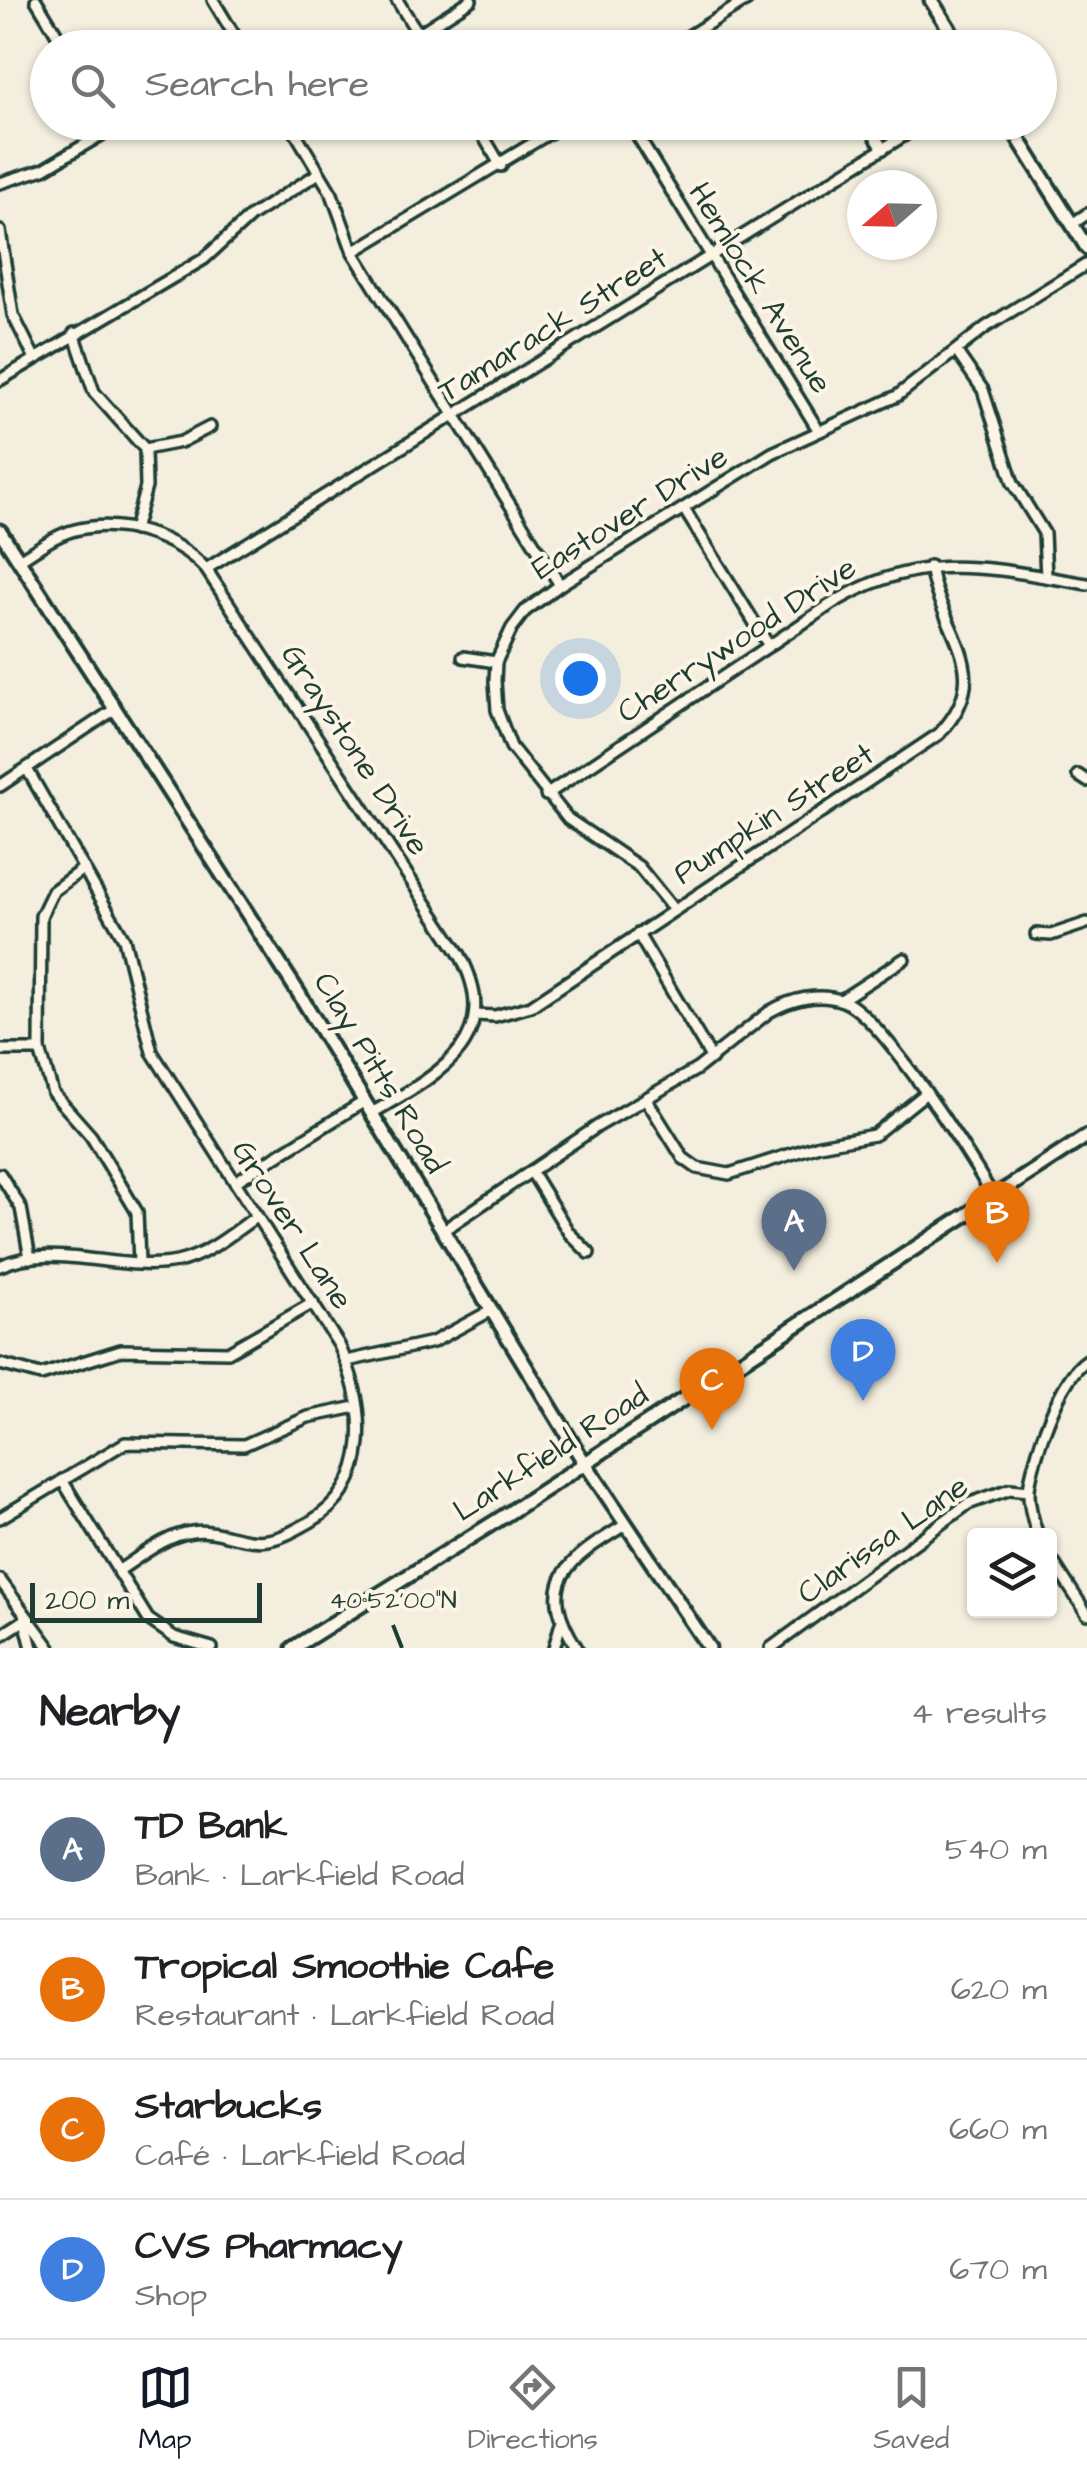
<!DOCTYPE html>
<html lang="en">
<head>
<meta charset="utf-8">
<style>
	body { margin:0; font-family:"Architects Daughter",sans-serif; background:#f6f6f6; color:#202124 }
	.controls { position:absolute; right:30px; bottom:30px; display:grid; overflow:hidden; border-radius:10px; box-shadow:0 2px 8px #0004 }
	.controls button { width:90px; height:90px; display:grid; place-items:center; padding:0; border:0; border-bottom:2px solid #e0e0e0; background:#fff; color:#202124; font:50px sans-serif }
	.compass { position:absolute; left:847px; top:170px; width:90px; height:90px; border-radius:50%; background:#fff; box-shadow:0 2px 8px #0004; rotate:250deg }
	.scale { position:absolute; left:30px; bottom:25px; width:232px; box-sizing:border-box; padding-left:10px; border:5px solid #1f3d34; border-top:0; font-size:28px; line-height:35px; white-space:nowrap; color:#1f3d34; -webkit-text-stroke:8px #fcf5e5; paint-order:stroke }
	.you { position:absolute; left:580px; top:678px; width:35px; height:35px; margin:-25px; border:8px solid #fff; border-radius:50%; background:#1a73e8; box-shadow:0 0 0 15px #1a73e833 }
	.badge { display:grid; place-items:center; width:65px; height:65px; border-radius:50%; background:#111827; color:#fff; font-size:32px; font-weight:700 }
	.pin { position:absolute; translate:-50% -82px; filter:drop-shadow(0 2px 5px #0008) }
	.pin::after { content:''; position:absolute; top:52px; width:35px; height:30px; background:inherit; clip-path:polygon(0 0,100% 0,50% 100%) }
	.list { margin:0; padding:0; list-style:none }
	h2 { display:flex; justify-content:space-between; align-items:center; height:130px; margin:0; padding:0 40px; font-size:42px }
	h2 small { font-size:32px; font-weight:400; color:#757577 }
	.list li { display:grid; grid-template-columns:65px 1fr auto; gap:30px; align-items:center; box-sizing:border-box; height:140px; padding:0 40px; border-top:2px solid #e0e0e0 }
	.list b { display:block; font-size:38px; white-space:nowrap }
	.list p { margin:0; font-size:32px; white-space:nowrap; color:#757577 }
	.list em { font-size:32px; font-style:normal; color:#757577 }
	.icon { flex:none; width:55px; height:55px; fill:none; stroke:currentColor; stroke-width:2; stroke-linecap:round; stroke-linejoin:round }
	.map { position:relative; flex:none; width:1087px; height:1648px; overflow:hidden }
	.search { position:absolute; background:#fff; box-shadow:0 2px 8px #0004; left:30px; right:30px; top:30px; height:110px; display:flex; align-items:center; gap:25px; box-sizing:border-box; padding:0 35px; border-radius:55px; color:#757577; font-size:38px }
	.sheet { height:690px; background:#fff }
	nav { display:flex; justify-content:space-around; align-items:center; box-sizing:border-box; height:140px; border-top:2px solid #e0e0e0; background:#fff; font-size:28px; color:#757577 }
	nav a { display:grid; justify-items:center; gap:5px }
	nav .on { color:#111827 }
	.map>svg:first-child { display:block }
	.lines { fill:none; stroke-linecap:round; stroke-linejoin:round }
	.street-casing { stroke:#1f3d34; stroke-width:16 }
	.secondary-casing { stroke:#1f3d34; stroke-width:19 }
	.street { stroke:#fcf5e5; stroke-width:9 }
	.secondary { stroke:#fcf5e5; stroke-width:11 }
	.ticks { fill:none; stroke:#1f3d34; stroke-width:4 }
	.labels { text-anchor:middle; dominant-baseline:central; stroke-width:8; stroke-linejoin:round; paint-order:stroke }
	.street-label { font-size:32px; fill:#1f3d34; stroke:#fcf5e5 }
	.ticks-label { font-size:25px; text-anchor:middle; fill:#1f3d34; stroke:#fcf5e5; stroke-width:8; stroke-linejoin:round; paint-order:stroke }
</style>
</head>
<body>
<div class="map">
<svg width="1087" height="1648" viewBox="0 0 1087 1648">
	<rect width="100%" height="100%" fill="#f3eede"/>
	<filter id="ink" filterUnits="userSpaceOnUse"><feTurbulence type="fractalNoise" baseFrequency=".01" numOctaves="2"/><feDisplacementMap in="SourceGraphic" scale="20" xChannelSelector="R" yChannelSelector="G"/><feConvolveMatrix kernelMatrix="1 2 1 2 8 2 1 2 1" color-interpolation-filters="sRGB"/></filter>
	<g filter="url(#ink)">
		<g class="lines">
			<g class="street-casing">
				<g id="street">
					<path d="M36,0L65,48"/>
					<path d="M213,0L242,48"/>
					<path d="M397,0L427,48"/>
					<path d="M418,34L471,0"/>
					<path d="M669,48L747,0"/>
					<path d="M289,122L332,194L353,252L560,585"/>
					<path d="M475,122L501,166"/>
					<path d="M629,122L817,428"/>
					<path d="M866,122L883,149"/>
					<path d="M0,183L44,169L123,122"/>
					<path d="M1072,224L1087,214"/>
					<path d="M0,231L13,315L34,357"/>
					<path d="M353,252L568,122"/>
					<path d="M74,333L94,392L145,449L146,487L134,530"/>
					<path d="M956,351L983,390L1013,483L1044,533L1046,577"/>
					<path d="M0,380L204,259L251,216L319,173"/>
					<path d="M145,449L181,442L210,427"/>
					<path d="M684,509L769,646"/>
					<path d="M19,560C37,549 55,535 75,530C121,518 175,536 206,569L460,955C506,1041 437,1075 372,1113"/>
					<path d="M206,569L926,122"/>
					<path d="M463,657L496,662"/>
					<path d="M27,769L124,939L152,1052L339,1345C367,1406 374,1485 310,1522C297,1529 283,1538 268,1540C242,1544 218,1528 192,1532C166,1535 140,1557 118,1571"/>
					<path d="M1078,775L1087,781"/>
					<path d="M0,786L115,709"/>
					<path d="M546,795L830,605C920,548 989,568 1087,584"/>
					<path d="M84,868L53,891L41,916L40,1050L53,1093L91,1136L137,1212L139,1263"/>
					<path d="M674,910L639,867L568,819L511,747L497,710L495,681L496,662L512,628L525,611L560,585L772,453L897,396L986,327L1087,264"/>
					<path d="M638,934L712,1059"/>
					<path d="M1036,934L1051,935L1087,923"/>
					<path d="M841,1000L904,959"/>
					<path d="M475,1015L495,1016L531,1006L939,734C999,671 940,633 930,566"/>
					<path d="M0,1050H40"/>
					<path d="M646,1099L683,1158L697,1168L729,1174L819,1145L874,1135L925,1094"/>
					<path d="M531,1171L569,1233L589,1253"/>
					<path d="M0,1174L21,1208L30,1258"/>
					<path d="M235,1182L365,1101"/>
					<path d="M444,1230L598,1126L697,1069L769,1012C791,999 819,992 843,1001C882,1016 969,1155 993,1196"/>
					<path d="M0,1266C53,1241 120,1273 177,1262C206,1256 233,1233 257,1216"/>
					<path d="M347,1361L433,1342L492,1310"/>
					<path d="M0,1364L41,1375L121,1350L228,1352L313,1303"/>
					<path d="M62,1480L148,1619L174,1637L212,1648"/>
					<path d="M0,1518L125,1443L244,1445L308,1417L356,1407"/>
					<path d="M1038,1536C1033,1521 1028,1504 1029,1489C1033,1457 1060,1377 1087,1360"/>
					<path d="M1050,1557L1087,1614"/>
					<path d="M0,1580L50,1648"/>
					<path d="M25,1620L32,1648"/>
					<path d="M0,1636L25,1620"/>
					<path d="M554,1648L561,1623"/>
					<path d="M577,1648C534,1581 568,1560 625,1525"/>
					<path d="M771,1648L968,1504L1010,1489L1029,1491"/>
				</g>
			</g>
			<g class="secondary-casing">
				<g id="secondary">
					<path d="M931,0L961,48"/>
					<path d="M1008,122L1087,248"/>
					<path d="M0,531L298,992L579,1454L709,1648"/>
					<path d="M293,1648L498,1520L1087,1136"/>
				</g>
			</g>
			<use href="#street" class="street"/>
			<use href="#secondary" class="secondary"/>
		</g>
	</g>
	<path class="ticks" d="M393,1625L402,1648"/>
	<g class="labels">
		<g class="street-label">
			<text transform="translate(760 288) rotate(58)">Hemlock Avenue</text>
			<text transform="translate(553 325) rotate(-32)">Tamarack Street</text>
			<text transform="translate(630 513) rotate(-32)">Eastover Drive</text>
			<text transform="translate(737 640) rotate(-33)">Cherrywood Drive</text>
			<text transform="translate(355 750) rotate(57)">Graystone Drive</text>
			<text transform="translate(774 814) rotate(-33)">Pumpkin Street</text>
			<text transform="translate(380 1073) rotate(59)">Clay Pitts Road</text>
			<text transform="translate(292 1225) rotate(57)">Grover Lane</text>
			<text transform="translate(551 1453) rotate(-33)">Larkfield Road</text>
			<text transform="translate(883 1540) rotate(-35)">Clarissa Lane</text>
		</g>
	</g>
	<g class="ticks-label">
		<text x="393" y="1608">40°52'00"N</text>
	</g>
</svg>
<div class="controls">
<button><svg class="icon" aria-label="layers" viewBox="0 0 24 24"><path d="M12 4l9 5-9 5-9-5zM3 14l9 5 9-5"/></svg></button>
</div>
<svg class="compass" viewBox="-18 -18 36 36"><path d="M0-13l5 13h-10z" fill="#e53935"/><path d="M0 13l5-13h-10z" fill="#757577"/></svg>
<div class="scale">200 m</div>
<div class="you"></div>
<div class="pin badge" style="left:794px;top:1271px;background:#5c6f8a">A</div>
<div class="pin badge" style="left:997px;top:1263px;background:#e8710a">B</div>
<div class="pin badge" style="left:712px;top:1430px;background:#e8710a">C</div>
<div class="pin badge" style="left:863px;top:1401px;background:#3f7fe0">D</div>
<div class="search"><svg class="icon" aria-label="search" viewBox="0 0 24 24"><circle cx="10" cy="10" r="6"/><path d="M15 15l6 6"/></svg>Search here</div>
</div>
<section class="sheet">
<h2>Nearby<small>4 results</small></h2>
<ul class="list">
<li><span class="badge" style="background:#5c6f8a">A</span><div><b>TD Bank</b><p>Bank · Larkfield Road</p></div><em>540 m</em></li>
<li><span class="badge" style="background:#e8710a">B</span><div><b>Tropical Smoothie Cafe</b><p>Restaurant · Larkfield Road</p></div><em>620 m</em></li>
<li><span class="badge" style="background:#e8710a">C</span><div><b>Starbucks</b><p>Café · Larkfield Road</p></div><em>660 m</em></li>
<li><span class="badge" style="background:#3f7fe0">D</span><div><b>CVS Pharmacy</b><p>Shop</p></div><em>670 m</em></li>
</ul>
</section>
<nav>
<a class="on"><svg class="icon" aria-label="map" viewBox="0 0 24 24"><path d="M3 6l6-2 6 2 6-2v14l-6 2-6-2-6 2zM9 4v14M15 6v14"/></svg>Map</a>
<a><svg class="icon" aria-label="directions" viewBox="0 0 24 24"><path d="M12 3l9 9-9 9-9-9zM9 14v-3h6M13 9l2 2-2 2"/></svg>Directions</a>
<a><svg class="icon" aria-label="saved" viewBox="0 0 24 24"><path d="M7 4h10v16l-5-4-5 4z"/></svg>Saved</a>
</nav>
</body>
</html>
